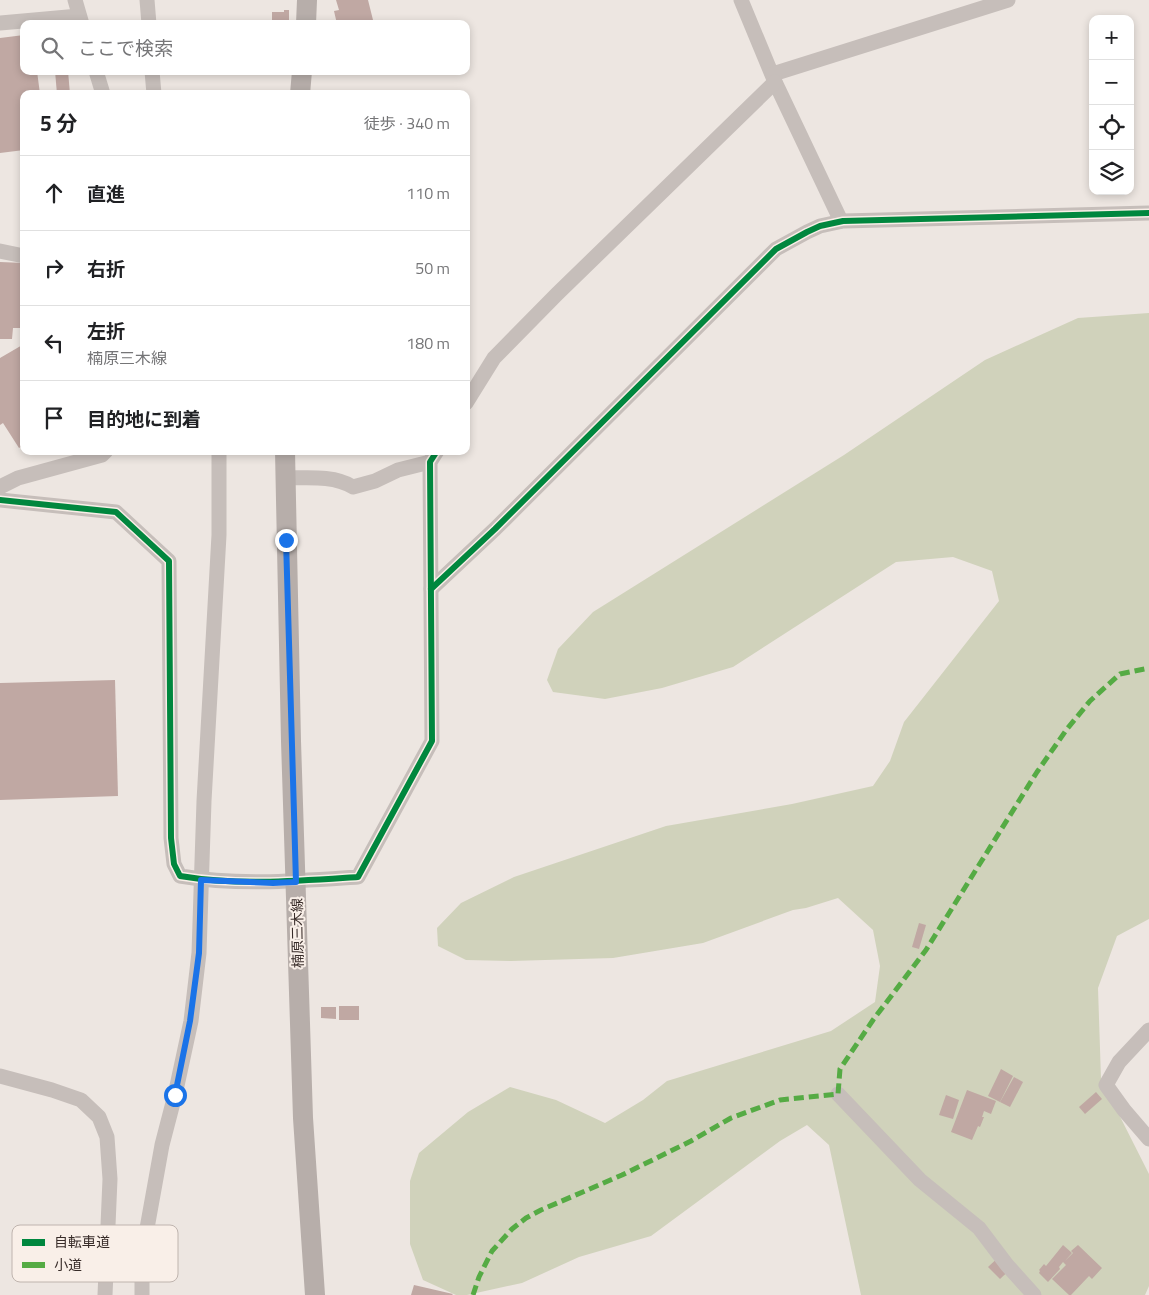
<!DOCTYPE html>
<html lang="ja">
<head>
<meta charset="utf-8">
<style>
	body { margin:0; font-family:"Titillium Web","Noto Sans JP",sans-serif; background:#f6f6f6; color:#202124 }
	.controls { position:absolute; right:15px; top:15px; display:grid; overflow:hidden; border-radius:10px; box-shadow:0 2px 8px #0003 }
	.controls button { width:45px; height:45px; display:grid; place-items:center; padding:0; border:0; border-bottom:1px solid #e0e0e0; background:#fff; color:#202124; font:25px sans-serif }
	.stop { position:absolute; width:15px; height:15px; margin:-11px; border:4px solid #1a73e8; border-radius:50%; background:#fff }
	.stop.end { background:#1a73e8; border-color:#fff; box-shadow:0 1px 5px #0008 }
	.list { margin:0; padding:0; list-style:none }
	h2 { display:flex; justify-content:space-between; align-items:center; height:65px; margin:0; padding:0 20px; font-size:21px }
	h2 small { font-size:16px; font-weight:400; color:#757577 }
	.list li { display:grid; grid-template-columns:32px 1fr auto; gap:15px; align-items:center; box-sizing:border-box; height:75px; padding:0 20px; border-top:1px solid #e0e0e0 }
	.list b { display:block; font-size:19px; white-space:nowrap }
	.list p { margin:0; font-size:16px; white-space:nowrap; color:#757577 }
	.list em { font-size:16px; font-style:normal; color:#757577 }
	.icon { flex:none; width:28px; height:28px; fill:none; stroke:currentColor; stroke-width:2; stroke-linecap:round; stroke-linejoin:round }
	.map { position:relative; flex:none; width:1149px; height:1295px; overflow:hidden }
	.search { position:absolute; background:#fff; box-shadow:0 2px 8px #0003; left:20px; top:20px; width:450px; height:55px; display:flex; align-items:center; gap:12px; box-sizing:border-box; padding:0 18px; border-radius:10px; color:#757577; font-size:19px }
	.panel { position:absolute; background:#fff; box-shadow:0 2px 8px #0003; left:20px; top:90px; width:450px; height:365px; border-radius:10px }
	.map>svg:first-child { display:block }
	.green { fill:#d0d2bb }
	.building { fill:#c0a8a3 }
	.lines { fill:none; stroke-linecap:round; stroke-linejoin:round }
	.street { stroke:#c6beba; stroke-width:15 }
	.secondary { stroke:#b7aeaa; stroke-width:20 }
	.quiet { stroke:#55ab44; stroke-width:5; stroke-dasharray:10 5; stroke-linecap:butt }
	.cycleway-casing { stroke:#f9efe8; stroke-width:9 }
	.cycleway { stroke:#00873e; stroke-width:6 }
	.route { stroke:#1a73e8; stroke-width:6 }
	.labels { text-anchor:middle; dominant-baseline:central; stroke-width:4; stroke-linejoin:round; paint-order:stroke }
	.street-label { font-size:14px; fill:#372b28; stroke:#f9efe8 }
	.key { fill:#f9efe8; stroke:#bfb4ae; stroke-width:1 }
	.key-label { font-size:14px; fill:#372b28 }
</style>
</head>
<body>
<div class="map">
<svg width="1149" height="1295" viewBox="0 0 1149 1295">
	<rect width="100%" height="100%" fill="#ede6e1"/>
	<path class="green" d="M1149,313V919L1117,936L1098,988L1101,1079L1149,1174V1286L1145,1295H861L829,1145L807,1125L780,1141L651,1236L579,1257L522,1283L467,1295H456L423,1280L410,1244V1181L419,1153L468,1112L510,1087L556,1100L605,1123L643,1100L667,1081L831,1031L875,1002L880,966L873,930L838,898L806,908L793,910L703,943L613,958L511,961L466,960L438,946L437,928L461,903L514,877L666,826L792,804L873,786L890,761L904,722L999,601L992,571L953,557L896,562L733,667L662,688L605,699L553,692L547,680L558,649L593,612L844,455L985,360L1078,318Z"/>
	<g class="building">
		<path d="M336,0H368L373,20L368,21L369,24H337L334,11L339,10Z"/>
		<path d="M284,10H289V24H272V12H284Z"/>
		<path d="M24,35V71H37L40,94H24V150L0,153V38Z"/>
		<path d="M55,71H68L70,94H57Z"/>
		<path d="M0,262L24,263V328H13L12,339H0Z"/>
		<path d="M24,344V445L19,448L3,423L0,425V358Z"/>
		<path d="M115,680L118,796L0,800V683Z"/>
		<path d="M919,923L926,925L919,949L912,947Z"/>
		<rect x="339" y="1006" width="20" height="14"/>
		<path d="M321,1007H336V1019L321,1018Z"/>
		<path d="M1001,1069L1013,1076L1000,1102L988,1096Z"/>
		<path d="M1014,1077L1023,1082L1010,1107L1000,1102Z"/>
		<path d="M967,1090L996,1101L991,1114L984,1111L982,1117H984L980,1127L978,1126L972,1140L951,1132Z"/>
		<path d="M1096,1092L1102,1099L1085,1114L1079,1107Z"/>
		<path d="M946,1095L959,1100L953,1119L939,1115Z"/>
		<path d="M1063,1245L1072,1253L1065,1261L1073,1253L1071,1251L1078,1245L1102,1268L1092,1279L1089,1276L1071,1295H1069L1052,1279L1066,1265L1063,1262L1059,1267L1060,1269L1048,1282L1039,1273L1040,1271L1039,1270L1044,1264L1046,1266Z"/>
		<path d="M1003,1253L1015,1265L1000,1279L988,1267Z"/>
		<path d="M414,1285L453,1294L452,1295H411Z"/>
	</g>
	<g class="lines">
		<g class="street">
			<path d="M75,0L82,24"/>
			<path d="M147,0L149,24"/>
			<path d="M741,0L775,82L841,221"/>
			<path d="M0,23L79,16"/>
			<path d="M96,71L103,94"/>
			<path d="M152,71L154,94"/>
			<path d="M773,74L1008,0"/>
			<path d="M0,251L24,256"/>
			<path d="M466,403L494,358L557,294L775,82"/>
			<path d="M285,478C307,478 334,475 353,487L375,481L398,470L430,462"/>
			<path d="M0,487L18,478L102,455L106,451"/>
			<path d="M0,500L116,512L169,561L171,838L174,864L180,876C239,886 298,881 358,877L432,741L430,462L437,451"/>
			<path d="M431,589L495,529L776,249L807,232L820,226L843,221L1149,213"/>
			<path d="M1149,1030L1119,1062L1106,1085L1124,1110L1149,1139"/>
			<path d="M0,1076L52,1090L81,1100L99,1117L107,1137L110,1179L105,1295"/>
			<path d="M838,1094L920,1180L979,1228L1007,1265L1034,1295"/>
			<path d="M142,1295V1256L162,1145L175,1095L191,1021L199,953L204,801L219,535V451"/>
		</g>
		<g class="secondary">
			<path d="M306,24L307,0"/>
			<path d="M300,94L302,71"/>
			<path d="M285,451L291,741L303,1118L315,1295"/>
		</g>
		<path class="quiet" d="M473,1295L479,1277L492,1251L512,1229L526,1218L541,1210L622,1175L691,1141L731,1118L780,1100L838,1094L840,1069L873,1020L926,950L1037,772L1067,729L1090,701L1120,674L1149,668"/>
		<g class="cycleway-casing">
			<g id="cycleway">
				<path d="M0,500L116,512L169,561L171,838L174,864L180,876C239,886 298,881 358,877L432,741L430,462L437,451"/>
				<path d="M431,589L495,529L776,249L807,232L820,226L843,221L1149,213"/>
			</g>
		</g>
		<use href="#cycleway" class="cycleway"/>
	</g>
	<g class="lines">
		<path class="route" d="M175,1095L190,1021L199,953L201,880L273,883L296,882L286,540"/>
	</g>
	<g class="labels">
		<g class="street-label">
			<text transform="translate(297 933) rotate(-91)">楠原三木線</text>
		</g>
	</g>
	<rect x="12" y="1225" width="166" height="57" rx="8" class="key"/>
	<rect x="22" y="1239" width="23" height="7" fill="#00873e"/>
	<rect x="22" y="1262" width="23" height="6" fill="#55ab44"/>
	<g class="key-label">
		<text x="54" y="1247">自転車道</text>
		<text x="54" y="1270">小道</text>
	</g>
</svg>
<div class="controls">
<button>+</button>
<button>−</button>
<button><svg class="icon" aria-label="locate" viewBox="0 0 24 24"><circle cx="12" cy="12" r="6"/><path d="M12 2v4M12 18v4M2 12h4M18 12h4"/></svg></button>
<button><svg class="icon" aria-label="layers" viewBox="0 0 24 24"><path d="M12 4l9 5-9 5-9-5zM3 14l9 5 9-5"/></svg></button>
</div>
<div class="stop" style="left:175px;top:1095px"></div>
<div class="stop end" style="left:286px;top:540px"></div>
<div class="search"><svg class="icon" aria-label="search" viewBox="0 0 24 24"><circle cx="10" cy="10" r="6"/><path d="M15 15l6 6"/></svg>ここで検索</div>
<section class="panel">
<h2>5 分<small>徒歩 · 340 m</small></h2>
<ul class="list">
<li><svg class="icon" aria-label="ahead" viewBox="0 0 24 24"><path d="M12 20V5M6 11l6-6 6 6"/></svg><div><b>直進</b></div><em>110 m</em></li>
<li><svg class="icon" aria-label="right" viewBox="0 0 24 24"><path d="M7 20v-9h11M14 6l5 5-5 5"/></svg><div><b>右折</b></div><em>50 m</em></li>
<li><svg class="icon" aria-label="left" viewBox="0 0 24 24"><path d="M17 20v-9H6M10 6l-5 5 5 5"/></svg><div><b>左折</b><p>楠原三木線</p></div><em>180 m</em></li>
<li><svg class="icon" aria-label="arrive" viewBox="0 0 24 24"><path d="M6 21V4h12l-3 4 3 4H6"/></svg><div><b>目的地に到着</b></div></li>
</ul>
</section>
</div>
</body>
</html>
